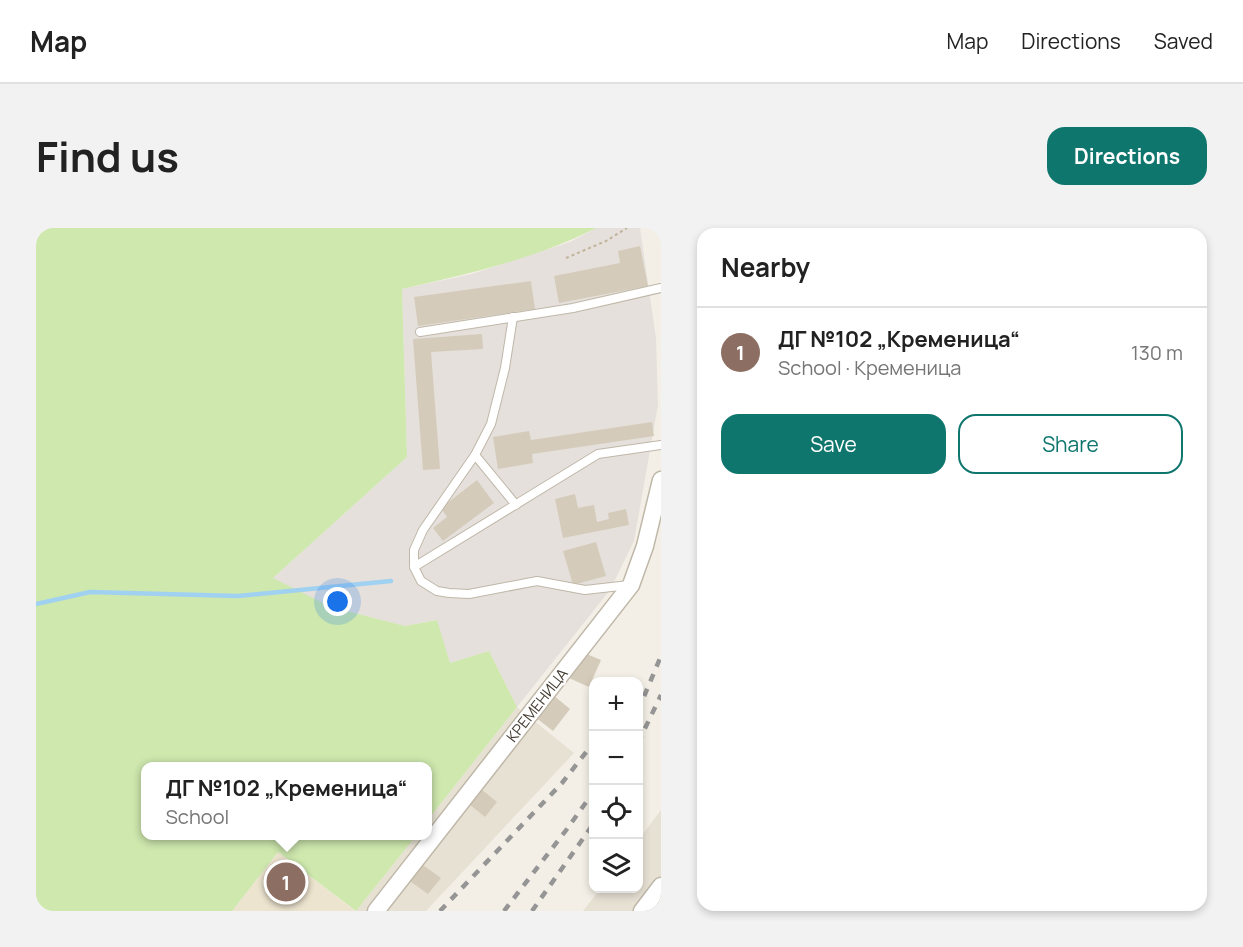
<!DOCTYPE html>
<html lang="en">
<head>
<meta charset="utf-8">
<style>
	body { margin:0; font-family:Manrope,sans-serif; background:#f2f2f2; color:#222 }
	.controls { position:absolute; right:18px; bottom:18px; display:grid; overflow:hidden; border-radius:12px; box-shadow:0 3px 9px #0003 }
	.controls button { width:54px; height:54px; display:grid; place-items:center; padding:0; border:0; border-bottom:2px solid #e0e0e0; background:#fff; color:#222; font:30px sans-serif }
	.you { position:absolute; left:302px; top:374px; width:21px; height:21px; margin:-15px; border:4px solid #fff; border-radius:50%; background:#1a73e8; box-shadow:0 0 0 9px #1a73e833 }
	.badge { display:grid; place-items:center; width:39px; height:39px; border-radius:50%; background:#0f766e; color:#fff; font-size:20px; font-weight:700 }
	.pin { position:absolute; translate:-50% -50%; border:3px solid #fff; box-shadow:0 2px 6px #0006 }
	.popup { position:absolute; left:105px; top:534px; width:291px; height:78px; box-sizing:border-box; display:grid; place-content:center; border-radius:12px; background:#fff; filter:drop-shadow(0 2px 4px #0005); font-size:20px; white-space:nowrap; color:#767676 }
	.popup b { font-size:22px; color:#222 }
	.popup::after { content:''; position:absolute; left:50%; top:100%; margin-left:-12px; border:12px solid transparent; border-top-color:#fff }
	.list { margin:0; padding:0; list-style:none }
	h2 { display:flex; justify-content:space-between; align-items:center; height:78px; margin:0; padding:0 24px; font-size:26px }
	h2 small { font-size:20px; font-weight:400; color:#767676 }
	.list li { display:grid; grid-template-columns:39px 1fr auto; gap:18px; align-items:center; box-sizing:border-box; height:90px; padding:0 24px; border-top:2px solid #e0e0e0 }
	.list b { display:block; font-size:22px; white-space:nowrap }
	.list p { margin:0; font-size:20px; white-space:nowrap; color:#767676 }
	.list em { font-size:20px; font-style:normal; color:#767676 }
	.actions { display:flex; gap:12px; padding:18px 24px }
	.actions a { flex:1; padding:14px 0; border:2px solid #0f766e; border-radius:18px; text-align:center; font-size:21px; color:#0f766e }
	.actions .main { background:#0f766e; color:#fff }
	.icon { flex:none; width:33px; height:33px; fill:none; stroke:currentColor; stroke-width:2; stroke-linecap:round; stroke-linejoin:round }
	.map { position:relative; flex:none; width:625px; height:683px; overflow:hidden; border-radius:18px }
	header { display:flex; align-items:center; gap:36px; box-sizing:border-box; height:84px; padding:0 30px; background:#fff; border-bottom:2px solid #e0e0e0 }
	header strong { font-size:28px }
	nav { display:flex; gap:33px; margin-inline-start:auto; font-size:21px }
	.intro { display:flex; align-items:center; justify-content:space-between; box-sizing:border-box; height:144px; padding:0 36px }
	h1 { margin:0; font-size:42px }
	.button { padding:15px 27px; border-radius:18px; background:#0f766e; color:#fff; font-size:21px; font-weight:700 }
	main { display:flex; gap:36px; padding:0 36px }
	aside { flex:1; background:#fff; border-radius:18px; box-shadow:0 3px 9px #0003 }
	.map>svg:first-child { display:block }
	.residential { fill:#e7e1d4 }
	.industrial { fill:#e5e0db }
	.education { fill:#ede4cf }
	.green { fill:#cee8ae }
	.lines { fill:none; stroke-linecap:round; stroke-linejoin:round }
	.stream { stroke:#a1d1f1; stroke-width:4.5 }
	.building { fill:#d5cbbb }
	.lane-casing { stroke:#bfb7a8; stroke-width:10 }
	.street-casing { stroke:#bfb7a8; stroke-width:19 }
	.path { stroke:#c1b399; stroke-width:2; stroke-dasharray:3 3; stroke-linecap:butt }
	.lane { stroke:#fff; stroke-width:8 }
	.street { stroke:#fff; stroke-width:16 }
	.rail { stroke:#959595; stroke-width:4.5; stroke-dasharray:8 8; stroke-linecap:butt }
	.labels { text-anchor:middle; dominant-baseline:central; stroke-width:5; stroke-linejoin:round; paint-order:stroke }
	.street-label { font-size:15px; fill:#463f35; stroke:#fff }
</style>
</head>
<body>
<header>
<strong>Map</strong>
<nav><a>Map</a><a>Directions</a><a>Saved</a></nav>
</header>
<div class="intro"><h1>Find us</h1><a class="button">Directions</a></div>
<main>
<div class="map">
<svg width="625" height="683" viewBox="0 0 625 683">
	<rect width="100%" height="100%" fill="#f3efe6"/>
	<g class="residential">
		<path d="M481,479L538,525L390,683H320L380,608H391V593Z"/>
		<path d="M625,582V683H547L564,661L602,660L603,611Z"/>
	</g>
	<path class="industrial" d="M560,0H604L620,110L622,177L598,313L574,362L481,479L453,423L414,435L400,392L369,398L295,379L236,351L371,229L366,61L436,46L534,14Z"/>
	<path class="education" d="M242,624L319,683H196Z"/>
	<path class="green" d="M0,0H560C499,31 432,46 366,61L371,229L237,350L295,379L369,398L401,392L414,435L453,423L481,479L391,593V538H109V608H380L320,683L242,624L196,683H0Z"/>
	<g class="lines">
		<path class="stream" d="M0,376L54,364L202,368L355,353"/>
	</g>
	<g class="building">
		<path d="M604,18L612,58L523,75L518,48L584,35L582,23Z"/>
		<path d="M495,53L499,81L382,98L378,69Z"/>
		<path d="M446,106L447,121L395,124L404,241L387,242L377,111Z"/>
		<path d="M616,194L618,208L496,226L497,235L462,241L457,209L493,203L495,212Z"/>
		<path d="M441,252L458,275L407,313L397,300L411,289L405,280Z"/>
		<path d="M539,266L542,280L558,277L561,294L573,291L572,285L590,281L593,297L527,310L519,271Z"/>
		<path d="M560,314L570,348L537,357L527,323Z"/>
		<path d="M546,424L565,432L553,459L533,450Z"/>
		<path d="M517,467L534,481L517,503L499,489Z"/>
		<path d="M445,561L461,574L449,589L433,576Z"/>
		<path d="M384,635L405,650L392,666L371,651Z"/>
	</g>
	<g class="lines">
		<g class="lane-casing">
			<g id="lane">
				<path d="M477,89L469,140L455,196L439,227L387,302L378,322V339L385,353L401,363L413,365L433,366L501,353L549,362L593,357"/>
				<path d="M384,104L537,80L625,60"/>
				<path d="M439,227L480,277"/>
				<path d="M378,339L562,226L625,217"/>
			</g>
		</g>
		<g class="street-casing">
			<g id="street">
				<path d="M340,683L595,357L609,318L625,252"/>
				<path d="M606,683L625,658"/>
			</g>
		</g>
		<path class="path" d="M530,30L570,13L591,0"/>
		<use href="#lane" class="lane"/>
		<use href="#street" class="street"/>
		<g class="rail">
			<path d="M602,483L625,428"/>
			<path d="M602,515L625,467"/>
			<path d="M404,683L526,555L558,514"/>
			<path d="M468,683L531,601L558,563"/>
			<path d="M496,683L558,595"/>
		</g>
	</g>
	<g class="labels">
		<g class="street-label">
			<text transform="translate(501 477) rotate(-52)">КРЕМЕНИЦА</text>
		</g>
	</g>
</svg>
<div class="controls">
<button>+</button>
<button>−</button>
<button><svg class="icon" aria-label="locate" viewBox="0 0 24 24"><circle cx="12" cy="12" r="6"/><path d="M12 2v4M12 18v4M2 12h4M18 12h4"/></svg></button>
<button><svg class="icon" aria-label="layers" viewBox="0 0 24 24"><path d="M12 4l9 5-9 5-9-5zM3 14l9 5 9-5"/></svg></button>
</div>
<div class="you"></div>
<div class="pin badge" style="left:250px;top:654px;background:#8d6e63">1</div>
<div class="popup"><b>ДГ №102 „Кременица“</b>School</div>
</div>
<aside>
<h2>Nearby<small></small></h2>
<ul class="list">
<li><span class="badge" style="background:#8d6e63">1</span><div><b>ДГ №102 „Кременица“</b><p>School · Кременица</p></div><em>130 m</em></li>
</ul>
<div class="actions"><a class="main">Save</a><a>Share</a></div>
</aside>
</main>
</body>
</html>
